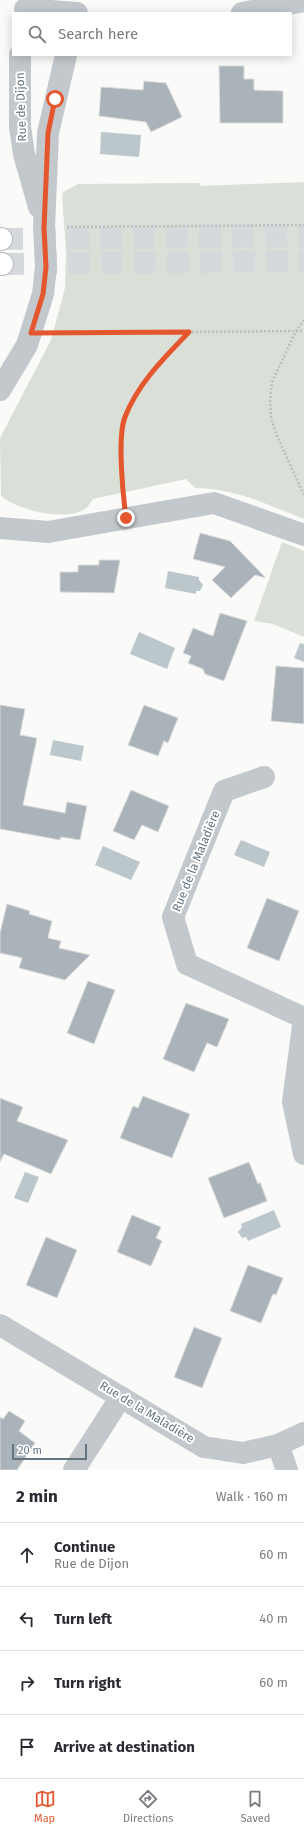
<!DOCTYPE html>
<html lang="en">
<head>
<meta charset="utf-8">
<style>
	body { margin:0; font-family:"Fira Sans",sans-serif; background:#f2f2f3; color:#2b2b33 }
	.scale { position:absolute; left:12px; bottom:10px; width:75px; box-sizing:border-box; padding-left:4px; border:2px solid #657683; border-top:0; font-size:11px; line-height:14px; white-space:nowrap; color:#657683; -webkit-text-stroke:3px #fff; paint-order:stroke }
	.stop { position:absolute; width:12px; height:12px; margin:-9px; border:3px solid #e4572e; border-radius:50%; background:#fff }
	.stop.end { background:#e4572e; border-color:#fff; box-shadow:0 1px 4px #0008 }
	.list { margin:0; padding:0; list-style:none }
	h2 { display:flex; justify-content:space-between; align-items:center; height:52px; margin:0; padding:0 16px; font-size:17px }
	h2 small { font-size:13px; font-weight:400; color:#7c7c81 }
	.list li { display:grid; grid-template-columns:26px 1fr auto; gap:12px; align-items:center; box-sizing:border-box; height:64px; padding:0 16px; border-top:1px solid #e1e1e2 }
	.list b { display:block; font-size:15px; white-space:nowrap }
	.list p { margin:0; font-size:13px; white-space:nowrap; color:#7c7c81 }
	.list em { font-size:13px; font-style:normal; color:#7c7c81 }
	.icon { flex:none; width:22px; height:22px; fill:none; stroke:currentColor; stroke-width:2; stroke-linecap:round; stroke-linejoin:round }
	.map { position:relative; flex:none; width:304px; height:1470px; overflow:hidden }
	.search { position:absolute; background:#fff; box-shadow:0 2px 10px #0003; left:12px; right:12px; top:12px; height:44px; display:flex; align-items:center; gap:10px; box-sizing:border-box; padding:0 14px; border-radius:0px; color:#7c7c81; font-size:15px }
	.sheet { height:308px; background:#fff }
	nav { display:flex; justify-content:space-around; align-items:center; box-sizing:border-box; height:56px; border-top:1px solid #e1e1e2; background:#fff; font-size:11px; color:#7c7c81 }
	nav a { display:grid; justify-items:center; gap:2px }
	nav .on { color:#e4572e }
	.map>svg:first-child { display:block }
	.green { fill:#dadfd7 }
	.water { fill:#bbc7cb }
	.building { fill:#aab3b9; stroke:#dcdcda }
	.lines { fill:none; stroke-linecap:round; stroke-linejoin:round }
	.highway-tunnel { stroke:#d5d9db; stroke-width:22; stroke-dasharray:22 11; stroke-linecap:butt }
	.highway-casing { stroke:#b4b9bd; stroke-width:24 }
	.path { stroke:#bbbfc2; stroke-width:2.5; stroke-dasharray:2 2; stroke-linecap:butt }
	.minor { stroke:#c3c8cc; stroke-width:22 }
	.highway { stroke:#fff; stroke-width:22 }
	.route { stroke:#e4572e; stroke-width:5 }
	.labels { text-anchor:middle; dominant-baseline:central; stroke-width:4; stroke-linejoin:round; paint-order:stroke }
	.street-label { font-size:12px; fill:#657683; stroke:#fff }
</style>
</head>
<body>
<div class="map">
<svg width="304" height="1470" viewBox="0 0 304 1470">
	<rect width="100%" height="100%" fill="#fafaf8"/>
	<g class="green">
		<path d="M304,182V519C268,505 235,488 195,488L186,479L93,499C91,502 88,507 85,509C64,522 18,510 1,496L0,438L51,340L65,288L66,253L62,193L78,184L200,183V186Z"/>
		<path d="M282,542L304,551V637L273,624L254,621Z"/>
	</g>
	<g class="water">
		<path d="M101,132L141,135L139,157L100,154Z"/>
		<path d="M168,571L199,577V580L203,585L200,591H196V594L165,588Z"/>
		<path d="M139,632L175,648L167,669L130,654Z"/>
		<path d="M300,643L304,644V662L294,658Z"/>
		<path d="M53,740L84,746L81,761L50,755Z"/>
		<path d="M241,840L270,852L264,867L234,855Z"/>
		<path d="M103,846L140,862L131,880L95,865Z"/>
		<path d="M25,1172L39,1177L28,1203L14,1198Z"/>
		<path d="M274,1210L281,1227L248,1241L246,1237L242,1238L238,1232L242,1227L241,1224Z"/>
	</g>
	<g class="building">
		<path d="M219,66H244V79H254V90L283,91V123H220Z"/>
		<path d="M144,81L166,83L182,117L151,132L146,122L99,116L101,87L143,90Z"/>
		<path d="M200,533L230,541L266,578L255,575L231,598L212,580L225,567L193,559Z"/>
		<path d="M99,560H120L114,593L60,592V572H78V565H99Z"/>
		<path d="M220,613L247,621L224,681L205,674L203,669L188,663L191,656L183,653L193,628L213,636Z"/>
		<path d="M276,666L304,668V724L271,721Z"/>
		<path d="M0,705L25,709L20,735L37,738L23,805L65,813L67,802L87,806L80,840L61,837L60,840L0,829Z"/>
		<path d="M144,705L178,718L168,743L164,741L158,756L128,745Z"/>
		<path d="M131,790L169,806L158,832L142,825L134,840L113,831Z"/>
		<path d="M267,898L299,911L279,961L247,948Z"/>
		<path d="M7,904L30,911L29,914L52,921L48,938L61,941L59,948L90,955L65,980L19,968L22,958L0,953V933Z"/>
		<path d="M88,981L115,990L94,1044L67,1033Z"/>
		<path d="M186,1003L229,1019L217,1047L207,1043L194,1072L163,1059Z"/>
		<path d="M143,1096L190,1114L172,1158L120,1138L133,1106L138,1108Z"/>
		<path d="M0,1098L23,1107L17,1121L68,1140L51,1174L4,1154L0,1162Z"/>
		<path d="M249,1162L258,1184L260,1182L267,1201L224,1218L208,1178Z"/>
		<path d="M132,1215L161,1227L156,1238L162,1241L151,1266L117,1252Z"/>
		<path d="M46,1237L77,1250L57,1298L26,1285Z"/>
		<path d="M248,1265L283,1278L276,1295L273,1294L261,1323L230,1311Z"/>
		<path d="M194,1327L222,1338L202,1388L174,1377Z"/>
		<path d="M9,1411L25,1421L19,1431L35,1443L17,1470H0V1417L3,1419Z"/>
	</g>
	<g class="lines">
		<g class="highway-tunnel">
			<path d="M1,239L304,236"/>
			<path d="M2,264L304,261"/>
		</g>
		<g class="highway-casing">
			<g id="highway">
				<path d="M0,239H1"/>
				<path d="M0,264H2"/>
			</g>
		</g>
		<g class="path">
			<path d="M67,227L304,225"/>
			<path d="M304,320L296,331L272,382L270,401L271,417L276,434L304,495"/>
			<path d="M56,333L304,331"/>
			<path d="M123,496L122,433L124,418L138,391L159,363L189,332"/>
		</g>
		<g class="minor">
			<path d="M25,9L77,13"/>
			<path d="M242,13L304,1"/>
			<path d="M20,55V127L24,154L39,207"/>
			<path d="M0,390L27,345L43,294L46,267L44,227L48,133L66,55"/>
			<path d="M0,528L48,532L214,503L304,535"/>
			<path d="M264,777L224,791L173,917L187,964L304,1018"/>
			<path d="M304,1018L293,1102L304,1154"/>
			<path d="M0,1325L204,1447L243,1453L278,1445L304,1433"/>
			<path d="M278,1445L287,1470"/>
			<path d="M74,1470L121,1397"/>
		</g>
		<use href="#highway" class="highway"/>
	</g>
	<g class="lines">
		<path class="route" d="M55,99L48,133L44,228L46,267L43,294L31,333L189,332C165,357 138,383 125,417C117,437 123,495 126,518"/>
	</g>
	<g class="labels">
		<g class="street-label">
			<text transform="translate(21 107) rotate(-92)">Rue de Dijon</text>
			<text transform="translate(196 861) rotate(-68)">Rue de la Maladière</text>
			<text transform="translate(147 1412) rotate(31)">Rue de la Maladière</text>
		</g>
	</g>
</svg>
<div class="scale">20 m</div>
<div class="stop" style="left:55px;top:99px"></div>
<div class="stop end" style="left:126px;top:518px"></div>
<div class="search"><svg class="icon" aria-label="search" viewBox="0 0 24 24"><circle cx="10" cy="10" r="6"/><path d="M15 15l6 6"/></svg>Search here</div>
</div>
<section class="sheet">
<h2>2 min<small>Walk · 160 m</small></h2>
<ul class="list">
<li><svg class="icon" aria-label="ahead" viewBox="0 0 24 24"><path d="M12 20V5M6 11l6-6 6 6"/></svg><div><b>Continue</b><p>Rue de Dijon</p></div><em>60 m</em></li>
<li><svg class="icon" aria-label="left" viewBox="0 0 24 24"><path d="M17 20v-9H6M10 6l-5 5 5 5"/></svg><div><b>Turn left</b></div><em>40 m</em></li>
<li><svg class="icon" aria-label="right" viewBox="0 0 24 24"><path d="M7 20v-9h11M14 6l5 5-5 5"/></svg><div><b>Turn right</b></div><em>60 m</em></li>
<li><svg class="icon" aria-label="arrive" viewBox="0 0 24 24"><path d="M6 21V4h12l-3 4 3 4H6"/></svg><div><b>Arrive at destination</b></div></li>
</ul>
</section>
<nav>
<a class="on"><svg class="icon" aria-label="map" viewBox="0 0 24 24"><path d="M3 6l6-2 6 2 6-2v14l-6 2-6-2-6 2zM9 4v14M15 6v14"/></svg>Map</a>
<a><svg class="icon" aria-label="directions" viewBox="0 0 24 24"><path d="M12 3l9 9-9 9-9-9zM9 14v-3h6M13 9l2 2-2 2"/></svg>Directions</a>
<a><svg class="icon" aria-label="saved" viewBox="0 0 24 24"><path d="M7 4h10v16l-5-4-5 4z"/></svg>Saved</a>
</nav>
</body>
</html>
